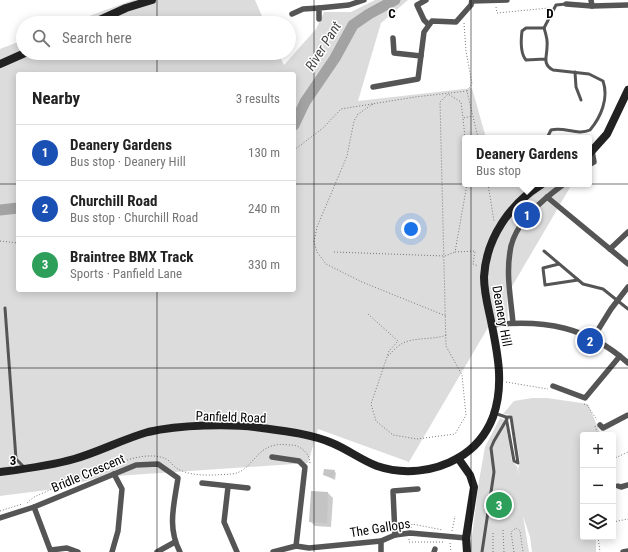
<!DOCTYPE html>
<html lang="en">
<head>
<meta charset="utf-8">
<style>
	body { margin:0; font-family:"Roboto Condensed",sans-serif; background:#f2f2f2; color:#222 }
	.controls { position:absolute; right:12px; bottom:12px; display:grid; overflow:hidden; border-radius:4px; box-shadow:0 2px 10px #0003 }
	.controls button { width:36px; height:36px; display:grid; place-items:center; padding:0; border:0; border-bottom:1px solid #e0e0e0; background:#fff; color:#222; font:20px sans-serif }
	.you { position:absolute; left:411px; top:229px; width:14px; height:14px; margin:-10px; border:3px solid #fff; border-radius:50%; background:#1a73e8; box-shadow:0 0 0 6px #1a73e833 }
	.badge { display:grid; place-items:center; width:26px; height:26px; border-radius:50%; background:#1a73e8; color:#fff; font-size:13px; font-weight:700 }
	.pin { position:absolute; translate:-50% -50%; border:2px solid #fff; box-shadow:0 1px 4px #0006 }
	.popup { position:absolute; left:462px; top:135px; width:130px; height:52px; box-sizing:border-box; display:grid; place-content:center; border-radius:4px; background:#fff; filter:drop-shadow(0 1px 3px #0005); font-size:13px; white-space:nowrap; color:#767676 }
	.popup b { font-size:15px; color:#222 }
	.popup::after { content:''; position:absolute; left:50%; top:100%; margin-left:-8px; border:8px solid transparent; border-top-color:#fff }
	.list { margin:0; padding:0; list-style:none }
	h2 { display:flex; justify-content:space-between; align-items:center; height:52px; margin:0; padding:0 16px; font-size:17px }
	h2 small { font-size:13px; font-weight:400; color:#767676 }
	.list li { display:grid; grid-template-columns:26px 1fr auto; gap:12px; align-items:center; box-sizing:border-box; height:56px; padding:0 16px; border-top:1px solid #e0e0e0 }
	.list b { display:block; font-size:15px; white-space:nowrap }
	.list p { margin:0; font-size:13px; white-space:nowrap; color:#767676 }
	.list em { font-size:13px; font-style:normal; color:#767676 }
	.icon { flex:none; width:22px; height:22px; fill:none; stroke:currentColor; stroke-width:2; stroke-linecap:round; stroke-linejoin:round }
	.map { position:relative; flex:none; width:628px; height:552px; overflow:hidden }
	.search { position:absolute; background:#fff; box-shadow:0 2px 10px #0003; left:16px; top:16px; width:280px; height:44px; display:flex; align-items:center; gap:10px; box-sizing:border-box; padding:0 14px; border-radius:22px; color:#767676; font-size:15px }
	.panel { position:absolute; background:#fff; box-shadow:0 2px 10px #0003; left:16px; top:72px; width:280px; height:220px; border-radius:4px }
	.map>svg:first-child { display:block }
	.green { fill:#dcdcdc; fill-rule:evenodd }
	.shadow { fill:#0003 }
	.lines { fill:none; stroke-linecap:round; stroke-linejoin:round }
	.river { stroke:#a3a3a3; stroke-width:11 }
	.building { fill:#c4c4c4 }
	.path { stroke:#777; stroke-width:1; stroke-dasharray:1 2; stroke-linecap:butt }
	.lane { stroke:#555; stroke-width:3 }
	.street { stroke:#555; stroke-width:5.5 }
	.secondary { stroke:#222; stroke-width:8 }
	.grid { fill:none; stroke:#000; stroke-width:1; stroke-opacity:0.55 }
	.labels { text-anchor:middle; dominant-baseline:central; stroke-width:3; stroke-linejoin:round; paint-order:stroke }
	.street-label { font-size:13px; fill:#000; stroke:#fff }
	.water-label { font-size:14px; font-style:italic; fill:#444; stroke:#fff }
	.grid-label { font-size:13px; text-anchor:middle; font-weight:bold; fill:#000; stroke:#fff; stroke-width:3; stroke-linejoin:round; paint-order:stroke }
</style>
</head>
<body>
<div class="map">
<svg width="628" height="552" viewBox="0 0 628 552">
	<rect width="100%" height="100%" fill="#fff"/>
	<g class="green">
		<path d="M133,0H255L265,23H70Z"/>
		<path d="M375,0H408L381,23L358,101L472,88L486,138H465V184H572L507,295L508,320L494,322L493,319L409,462L318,429L308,463L101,477L55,489L0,496V49L23,40V53H278L284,65L316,29L324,12H351ZM18,74H294V290H18Z"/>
		<path d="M532,398H547L588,404L601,435H583V537H596V552H532L530,537L523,516L529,552H470L479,481L485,447L500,418L505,420L512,461L517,466L519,477L518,469L520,462L512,415L503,414L514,401Z"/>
	</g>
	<g class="shadow">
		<path d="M334,471L336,473L335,480L324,475Z"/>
		<path d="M312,492L328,493L333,498L331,527L315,526L310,521Z"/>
	</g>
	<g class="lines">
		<g class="river">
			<path d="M294,125L305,102L335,58L353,25L369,14L395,0"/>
			<path d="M0,210L18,208"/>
		</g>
	</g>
	<g class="building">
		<path d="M324,469L335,470L333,478L323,475Z"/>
		<path d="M311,491L328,492L327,523L309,522Z"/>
	</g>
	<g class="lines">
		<g class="path">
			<path d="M496,7L497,13L549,8"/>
			<path d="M464,23L466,51L472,84L467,91L478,138"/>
			<path d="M373,104L358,114L354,121L347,156L317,227L314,242L317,252L326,264L362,282L446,316"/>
			<path d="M465,138L463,118L472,116"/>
			<path d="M294,150L323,128L341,109L415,97L467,91"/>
			<path d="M467,184L455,252L475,251L473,264L478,266"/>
			<path d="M488,184L494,221"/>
			<path d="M0,241L18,243"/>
			<path d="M334,252L445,256L455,252"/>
			<path d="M368,314L398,341L389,351L371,404L376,421L393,435L417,439L455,434L466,415L462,375L446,346L440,102L448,94L461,102L463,118"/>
			<path d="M388,356C392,352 397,346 403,343C416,337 433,340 447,335"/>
			<path d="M506,382L548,389"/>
			<path d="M584,404L587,405L597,420"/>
			<path d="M595,426L598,435"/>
			<path d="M613,459L628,452"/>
			<path d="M106,471C119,460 150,451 166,459C171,461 174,468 180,470C194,477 216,475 231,474C254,473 255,440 288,445C292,445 296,445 299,447C306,451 310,456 310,464"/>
			<path d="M27,503L34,497L61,485L70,477L78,475L90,477"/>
			<path d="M0,511L22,504"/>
			<path d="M613,522L628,519"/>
			<path d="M411,528L412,524L443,530"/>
			<path d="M503,530L504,552"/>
			<path d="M452,531L455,516"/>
			<path d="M598,537L600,552"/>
			<path d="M409,539V542H445"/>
			<path d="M450,543L451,552"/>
			<path d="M493,552V533"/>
			<path d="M514,552L511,532L516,528L520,531L523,552"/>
		</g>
		<g class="lane">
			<path d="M544,28L556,5L566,4"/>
			<path d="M545,59L526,60C520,53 521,39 522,31L526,28H544C546,34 548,41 547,47C547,57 542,64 553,70L589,74L603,81C609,98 601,117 590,130C577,136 564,126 551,130L547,138"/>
			<path d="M575,72L576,87L581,100"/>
			<path d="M544,251L583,284L603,289L628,309"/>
			<path d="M559,264L543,268L545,285L578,280"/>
			<path d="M5,308L16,459L24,467"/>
			<path d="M494,413L506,417H511L518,463L514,461L506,417"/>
			<path d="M482,552L494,472L491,448L494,441L507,419"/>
		</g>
		<g class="street">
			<path d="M426,0L417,5L424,20L428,24"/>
			<path d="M591,0L592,6"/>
			<path d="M472,1L507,0"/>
			<path d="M566,4L592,6L628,5"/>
			<path d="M292,14L303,9L319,8"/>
			<path d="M319,19V8L349,5L364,0"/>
			<path d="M393,38L394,53L421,56"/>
			<path d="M373,87L418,79L424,32L432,21L456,22L471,5L472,0"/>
			<path d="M589,165L594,162L592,151"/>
			<path d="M547,197L628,264"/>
			<path d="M610,249L628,232"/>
			<path d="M513,323C511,300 506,275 510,252C513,224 542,200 564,184"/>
			<path d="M492,325C544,319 588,327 628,363"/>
			<path d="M593,338L611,309L628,287"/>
			<path d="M553,386L585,398L620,356"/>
			<path d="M600,425L603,428L628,415"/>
			<path d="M272,457L299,461L305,467L296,546"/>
			<path d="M202,483L248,488"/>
			<path d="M618,486L621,487L628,485"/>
			<path d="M228,487L224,522L237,552"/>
			<path d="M34,507L51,552"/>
			<path d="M0,518L34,507L136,465L158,464L178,478C174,505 167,527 180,552"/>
			<path d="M395,535L393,491L418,489"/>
			<path d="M51,550L67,548L78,552"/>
			<path d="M112,552L118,531L122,489L114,474"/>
			<path d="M157,552L175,542"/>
			<path d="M273,552L296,546L309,548L381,541L395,535L410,533L466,538"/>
			<path d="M381,552V541"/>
			<path d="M434,552L435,549"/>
			<path d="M623,552L628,551"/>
		</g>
		<g class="secondary">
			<path d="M93,23L126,8L152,0"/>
			<path d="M0,64L25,53"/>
			<path d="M589,154L607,134L628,90"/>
			<path d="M458,458L470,475L474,487L466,538L467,552"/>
			<path d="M0,472C24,469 50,466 74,459C99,452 123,439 148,432C178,425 231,423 262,428C285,431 311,434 332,443C347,449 361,460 377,466C403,475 434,472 458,458C474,449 486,435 493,417C505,384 497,350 490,316C487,303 484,291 484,277C486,238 510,204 542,184"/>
		</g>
	</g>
	<path class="grid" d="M157,0V23M314,0V552M471,0V552M157,53V74M0,184H18M294,184H628M157,290V552M0,368H628"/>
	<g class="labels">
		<g class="street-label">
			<text transform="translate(502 316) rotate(80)">Deanery Hill</text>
			<text transform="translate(231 417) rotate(2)">Panfield Road</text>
			<text transform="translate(88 473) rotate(-23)">Bridle Crescent</text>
			<text transform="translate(380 528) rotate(-9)">The Gallops</text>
		</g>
		<g class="water-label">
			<text transform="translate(323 46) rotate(-58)">River Pant</text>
		</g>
	</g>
	<g class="grid-label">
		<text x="392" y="18">C</text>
		<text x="550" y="18">D</text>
		<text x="13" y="465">3</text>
	</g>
</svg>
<div class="controls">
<button>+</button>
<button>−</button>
<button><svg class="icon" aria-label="layers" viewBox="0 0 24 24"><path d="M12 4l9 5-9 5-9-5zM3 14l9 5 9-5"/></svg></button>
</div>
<div class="you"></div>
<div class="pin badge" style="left:527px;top:215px;background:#1a4fb4">1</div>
<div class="popup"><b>Deanery Gardens</b>Bus stop</div>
<div class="pin badge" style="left:590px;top:341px;background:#1a4fb4">2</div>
<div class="pin badge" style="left:499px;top:505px;background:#2e9e5b">3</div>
<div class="search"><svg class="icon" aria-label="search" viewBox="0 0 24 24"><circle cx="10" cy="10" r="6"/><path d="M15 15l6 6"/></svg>Search here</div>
<section class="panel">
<h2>Nearby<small>3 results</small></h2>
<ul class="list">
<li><span class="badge" style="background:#1a4fb4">1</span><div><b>Deanery Gardens</b><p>Bus stop · Deanery Hill</p></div><em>130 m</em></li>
<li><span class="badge" style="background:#1a4fb4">2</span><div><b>Churchill Road</b><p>Bus stop · Churchill Road</p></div><em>240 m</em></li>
<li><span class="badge" style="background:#2e9e5b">3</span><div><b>Braintree BMX Track</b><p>Sports · Panfield Lane</p></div><em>330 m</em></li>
</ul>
</section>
</div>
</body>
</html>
